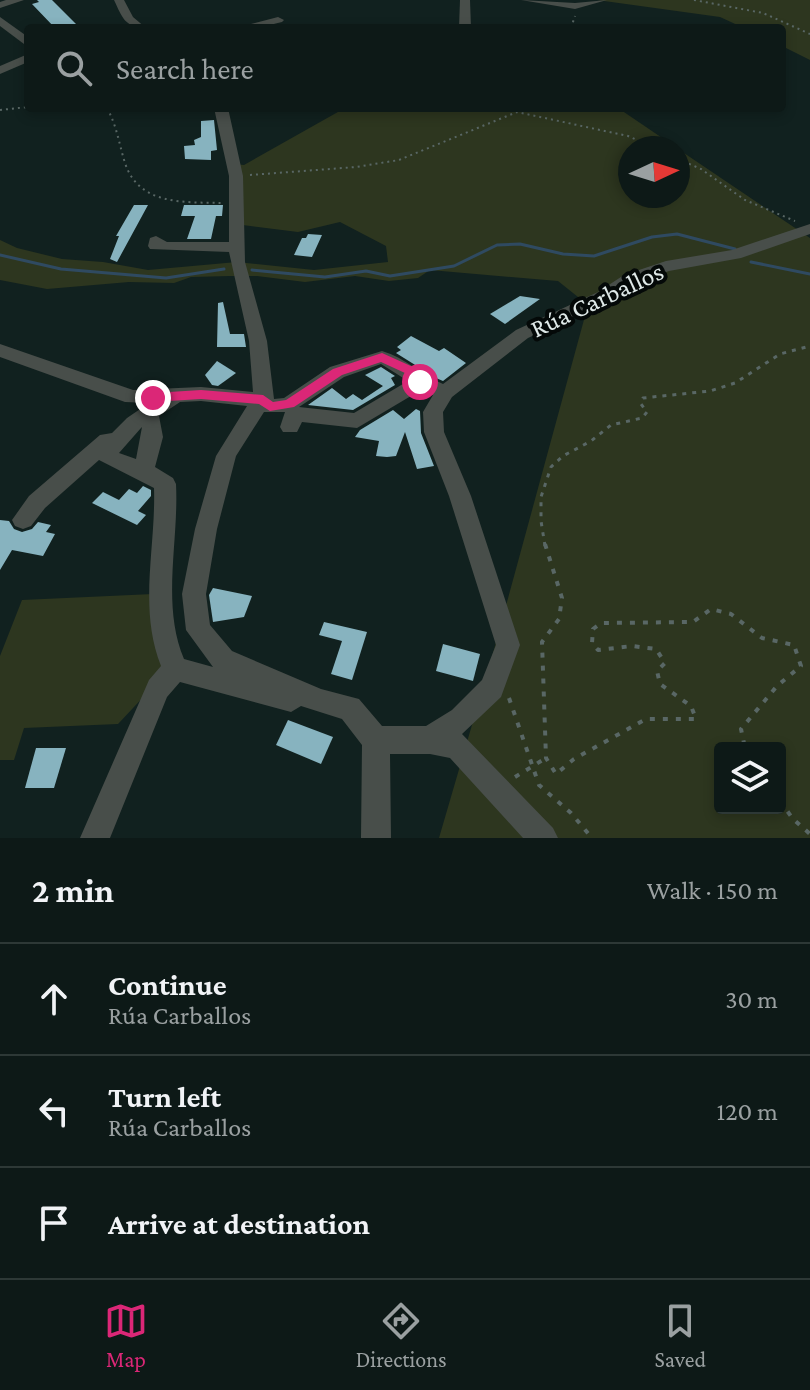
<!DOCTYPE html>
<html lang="en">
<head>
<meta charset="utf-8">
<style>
	body { margin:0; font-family:"Crimson Pro",serif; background:#1b2624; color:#f1f3f6 }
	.controls { position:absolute; right:24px; bottom:24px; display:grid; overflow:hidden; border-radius:8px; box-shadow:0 4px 12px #0003 }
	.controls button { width:72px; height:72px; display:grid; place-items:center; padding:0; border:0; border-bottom:2px solid #2d3836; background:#0d1917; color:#f1f3f6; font:40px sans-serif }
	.compass { position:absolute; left:618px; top:136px; width:72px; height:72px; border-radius:50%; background:#0d1917; box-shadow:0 4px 12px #0003; rotate:86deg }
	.stop { position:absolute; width:24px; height:24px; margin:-18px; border:6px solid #db2777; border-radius:50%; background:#fff }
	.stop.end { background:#db2777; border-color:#fff; box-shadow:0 2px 8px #0008 }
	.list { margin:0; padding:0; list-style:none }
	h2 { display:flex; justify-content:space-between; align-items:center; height:104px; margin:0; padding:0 32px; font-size:34px }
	h2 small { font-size:26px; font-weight:400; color:#9aa0a1 }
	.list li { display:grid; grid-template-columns:52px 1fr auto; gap:24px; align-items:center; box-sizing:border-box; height:112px; padding:0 32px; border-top:2px solid #2d3836 }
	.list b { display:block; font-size:30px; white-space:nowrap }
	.list p { margin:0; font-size:26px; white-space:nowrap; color:#9aa0a1 }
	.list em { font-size:26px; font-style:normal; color:#9aa0a1 }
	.icon { flex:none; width:44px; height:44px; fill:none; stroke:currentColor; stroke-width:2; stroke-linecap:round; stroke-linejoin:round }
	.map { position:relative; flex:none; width:810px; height:838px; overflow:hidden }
	.search { position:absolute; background:#0d1917; box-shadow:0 4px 12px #0003; left:24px; right:24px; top:24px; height:88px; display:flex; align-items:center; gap:20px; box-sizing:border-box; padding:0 28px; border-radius:8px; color:#9aa0a1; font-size:30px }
	.sheet { height:440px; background:#0d1917 }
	nav { display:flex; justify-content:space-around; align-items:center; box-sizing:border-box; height:112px; border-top:2px solid #2d3836; background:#0d1917; font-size:22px; color:#9aa0a1 }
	nav a { display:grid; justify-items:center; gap:4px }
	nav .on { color:#db2777 }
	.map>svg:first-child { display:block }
	.green { fill:#2d361f; fill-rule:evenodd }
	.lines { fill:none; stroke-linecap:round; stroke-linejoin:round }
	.stream { stroke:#2f4a61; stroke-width:3 }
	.building { fill:#87b3bf }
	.path-far2 { stroke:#596765; stroke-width:2; stroke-dasharray:2 4; stroke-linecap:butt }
	.path-far1 { stroke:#596765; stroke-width:3; stroke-dasharray:4 6; stroke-linecap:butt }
	.path { stroke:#596765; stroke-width:4; stroke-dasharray:5 8; stroke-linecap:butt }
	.minor { fill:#484e4a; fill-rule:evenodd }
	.route { fill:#db2777 }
	.labels { text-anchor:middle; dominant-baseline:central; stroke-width:8; stroke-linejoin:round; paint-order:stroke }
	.street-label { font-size:26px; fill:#dfe9e8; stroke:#040908 }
</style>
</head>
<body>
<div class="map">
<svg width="810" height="838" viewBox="0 0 810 838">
	<rect width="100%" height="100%" fill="#11211f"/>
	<g class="green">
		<path d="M597,0H810V60L782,46V28H744L720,17Z"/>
		<path d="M345,108H618L677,148H630V196H678V149L810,238V838H439L495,646L588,305L558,281L430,270L418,278L389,281L355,276L305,282L257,276H230L191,277L174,283L129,282L47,289L0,280V240L17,248L62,259L103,262L148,270L237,262L314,270L388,262L386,246L340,222L298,232L235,224L234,164L244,165ZM720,748H780V808H720Z"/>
		<path d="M153,594L164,675L118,724L24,728L14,760H0V656L22,600Z"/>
	</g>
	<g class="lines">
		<g class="stream">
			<path d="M0,255L61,269L166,278L224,269"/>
			<path d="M751,262L810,274"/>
			<path d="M252,270L325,277L366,271L390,276L454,266L497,245L520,244L563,254L594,256L652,237L677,234L735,249"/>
		</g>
	</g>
	<g class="building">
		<path d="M37,0H52L80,28H55L32,4L39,2Z"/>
		<path d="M214,120L217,150L211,151V160L185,159L184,146L195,145L194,140L201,137V121Z"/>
		<path d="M134,205H148L117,262L110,259L119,236H116Z"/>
		<path d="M184,205H223L222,216H216L211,239H187L195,216H181Z"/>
		<path d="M308,234L322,235L312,257L294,255L302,238H306Z"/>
		<path d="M520,296L540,299L505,324L490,314Z"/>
		<path d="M223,302L230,334H244L246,347H217L218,303Z"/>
		<path d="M411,336L439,351L444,348L466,363L443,381L436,378L396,353L401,350L397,347Z"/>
		<path d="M217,361L236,373L218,386L212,385L205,375Z"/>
		<path d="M381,367L395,376L391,378L395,385L353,410L308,405L332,388L346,399L353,394L362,400L383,386L365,375Z"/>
		<path d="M416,409L420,411L421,433L434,466L417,469L405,432L396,456L387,457L376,456L379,441L355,437L360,430L393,410L404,419Z"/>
		<path d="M143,486L151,490V496L138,511L146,515L137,525L92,503L103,492L119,500L129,489L137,493Z"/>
		<path d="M0,520L9,521L14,529L22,532L32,529L38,522L51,525L46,532L55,534L43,556L12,550L0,570Z"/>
		<path d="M213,588L252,596L244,617L213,622L209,595Z"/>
		<path d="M324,622L367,632L352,680L331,674L342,641L319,635Z"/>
		<path d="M443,644L480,654L473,681L436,671Z"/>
		<path d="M288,720L333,737L321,764L276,745Z"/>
		<path d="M36,748H66L54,788H25Z"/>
	</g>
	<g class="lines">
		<g class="path-far2">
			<path d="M694,0L763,13L810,34"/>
			<path d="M571,28L575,16"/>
			<path d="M107,108C117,126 119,144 125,163C139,206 185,202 223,203"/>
			<path d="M0,110L28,107"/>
			<path d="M678,159L701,169L745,200L795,221"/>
			<path d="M250,175L356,167L399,160L517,112L628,136L655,148"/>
		</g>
		<path class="path-far1" d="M545,546L541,521V497L551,467L563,456L591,441L611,425L642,418L647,412L641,404L643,398L710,391L735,383L780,354L810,346"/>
		<g class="path">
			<path d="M545,544L562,598L559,619L542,642L546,758L556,774L574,759L646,719H696L691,706L660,684L657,671L665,663L656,649L632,646L598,650L592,643L593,629L601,623L693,622L711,609L731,614L762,638L794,645L801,666L777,686L741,729L745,748"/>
			<path d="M509,698L539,785L571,813L592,838"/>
			<path d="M515,777L546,758"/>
			<path d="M780,801L793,819L810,834"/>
		</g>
		<g class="minor">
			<path d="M6,0H24L0,8V2Z"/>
			<path d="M114,0H124L133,17L146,28C125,28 122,17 114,0Z"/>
			<path d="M460,0H470L471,28H459Z"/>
			<path d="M521,0L575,3L607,0L575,9Z"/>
			<path d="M0,17L28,37V47L0,26Z"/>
			<path d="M278,17L284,20L282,22L257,28H235Z"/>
			<path d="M28,54V62L0,74V66Z"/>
			<path d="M214,108H228L243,176L245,262L267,341L274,399L284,398L330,367L382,351C406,358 421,375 443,384L516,330L598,292L624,275L666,261L732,250L810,224V234L741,258L669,271L636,283L610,300L528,338L452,397L443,412L444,432L471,496L520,645L501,697L462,734L553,828L558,838H523L450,758L430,754H390L391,838H361L362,745L342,719L301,706L291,712L180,682L167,697L110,838H80L149,680L161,666C138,608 156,548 154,488L99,460L45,508L31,526L23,529L15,526L12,520L29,496L100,435L112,433L127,418L149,403L125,402L0,357V344L133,390L201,387L253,392L249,341L229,252L150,249L148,246L150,238L156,236L167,242H229V176ZM381,364L408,381L354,413L299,407L344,377ZM421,390L433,395L423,412L424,432L449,496L496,645L482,680L452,710L426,726H382L359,699L321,689L232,651L210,625L206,594L217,529L236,456L264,412H285L280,427L283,432H297L302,422L357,428ZM201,401L247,406L216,456L195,529L182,594L186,630L213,667L184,659C161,604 179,542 176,484L173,478L155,467L163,437L159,416L180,402ZM142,427L136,459L119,453L141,428Z"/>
		</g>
	</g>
	<path class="route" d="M382,353L413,367L426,382L424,386H415L405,373L381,362L342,375L294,407L270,411L259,404L201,399L153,402L146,398L153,393L201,390L263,395L273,402L286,400L333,369Z"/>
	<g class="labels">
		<g class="street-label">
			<text transform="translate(597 300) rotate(-25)">Rúa Carballos</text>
		</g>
	</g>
</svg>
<div class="controls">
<button><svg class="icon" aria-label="layers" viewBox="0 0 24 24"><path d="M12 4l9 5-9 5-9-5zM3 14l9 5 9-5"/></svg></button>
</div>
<svg class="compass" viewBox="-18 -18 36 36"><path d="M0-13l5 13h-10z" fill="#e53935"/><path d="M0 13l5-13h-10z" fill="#9aa0a1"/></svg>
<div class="stop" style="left:420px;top:382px"></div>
<div class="stop end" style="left:153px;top:398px"></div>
<div class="search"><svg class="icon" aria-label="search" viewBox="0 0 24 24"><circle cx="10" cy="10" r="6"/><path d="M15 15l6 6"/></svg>Search here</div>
</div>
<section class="sheet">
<h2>2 min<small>Walk · 150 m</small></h2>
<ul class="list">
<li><svg class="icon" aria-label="ahead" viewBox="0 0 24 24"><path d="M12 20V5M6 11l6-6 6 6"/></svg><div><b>Continue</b><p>Rúa Carballos</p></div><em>30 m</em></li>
<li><svg class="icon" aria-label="left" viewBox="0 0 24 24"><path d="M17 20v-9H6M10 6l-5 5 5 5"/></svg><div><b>Turn left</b><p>Rúa Carballos</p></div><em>120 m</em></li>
<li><svg class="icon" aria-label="arrive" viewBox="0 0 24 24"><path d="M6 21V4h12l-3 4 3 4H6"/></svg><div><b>Arrive at destination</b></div></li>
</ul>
</section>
<nav>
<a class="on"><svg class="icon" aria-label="map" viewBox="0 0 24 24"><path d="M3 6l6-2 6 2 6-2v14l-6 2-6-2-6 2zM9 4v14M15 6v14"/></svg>Map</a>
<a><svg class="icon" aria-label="directions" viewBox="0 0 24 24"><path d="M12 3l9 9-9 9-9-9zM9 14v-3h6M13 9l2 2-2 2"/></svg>Directions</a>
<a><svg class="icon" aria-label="saved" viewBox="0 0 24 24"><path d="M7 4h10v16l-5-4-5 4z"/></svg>Saved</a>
</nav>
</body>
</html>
